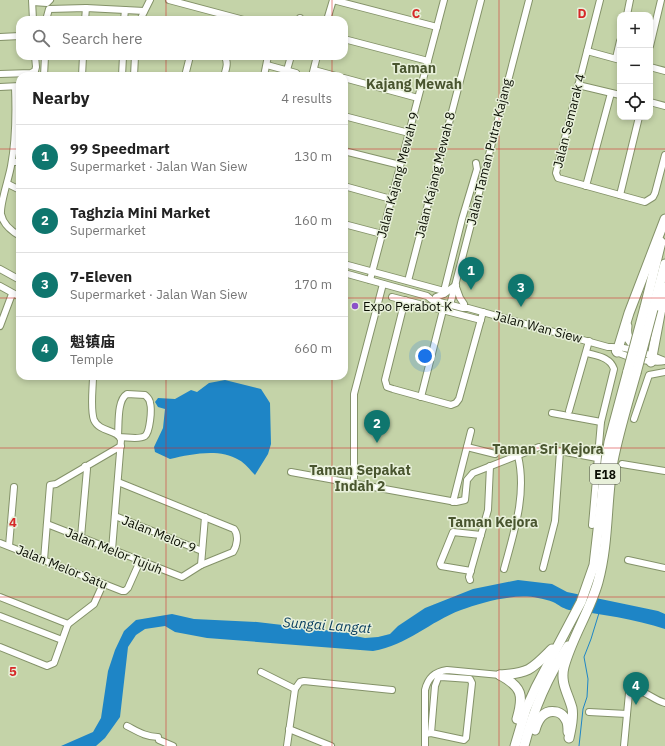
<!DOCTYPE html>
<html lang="en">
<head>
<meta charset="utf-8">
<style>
	body { margin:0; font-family:"IBM Plex Sans","Noto Sans SC",sans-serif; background:#f6f6f6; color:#222 }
	.controls { position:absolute; right:12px; top:12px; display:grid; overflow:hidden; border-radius:8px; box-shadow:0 2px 6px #0003 }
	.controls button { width:36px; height:36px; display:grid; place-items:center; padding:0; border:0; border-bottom:1px solid #e0e0e0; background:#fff; color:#222; font:20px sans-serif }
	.you { position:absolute; left:425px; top:356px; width:14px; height:14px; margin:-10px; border:3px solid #fff; border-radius:50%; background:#1a73e8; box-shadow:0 0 0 6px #1a73e833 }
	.badge { display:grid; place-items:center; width:26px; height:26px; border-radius:50%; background:#0f766e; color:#fff; font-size:13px; font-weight:700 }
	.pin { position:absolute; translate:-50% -33px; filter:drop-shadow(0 1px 2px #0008) }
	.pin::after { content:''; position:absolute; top:21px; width:14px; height:12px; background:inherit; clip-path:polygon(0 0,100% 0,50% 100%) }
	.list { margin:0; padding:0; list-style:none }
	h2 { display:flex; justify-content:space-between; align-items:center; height:52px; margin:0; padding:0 16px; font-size:17px }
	h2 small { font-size:13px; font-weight:400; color:#767676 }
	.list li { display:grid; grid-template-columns:26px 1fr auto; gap:12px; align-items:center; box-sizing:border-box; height:64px; padding:0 16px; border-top:1px solid #e0e0e0 }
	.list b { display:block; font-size:15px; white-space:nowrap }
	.list p { margin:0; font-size:13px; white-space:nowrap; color:#767676 }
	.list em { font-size:13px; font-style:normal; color:#767676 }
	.icon { flex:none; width:22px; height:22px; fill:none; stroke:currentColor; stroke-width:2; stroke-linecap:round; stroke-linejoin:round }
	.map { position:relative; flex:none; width:665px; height:746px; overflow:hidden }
	.search { position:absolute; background:#fff; box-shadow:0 2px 6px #0003; left:16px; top:16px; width:332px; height:44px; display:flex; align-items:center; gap:10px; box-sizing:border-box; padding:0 14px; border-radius:12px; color:#767676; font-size:15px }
	.panel { position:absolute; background:#fff; box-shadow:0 2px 6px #0003; left:16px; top:72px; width:332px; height:308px; border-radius:12px }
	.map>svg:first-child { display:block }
	.water { fill:#1e85c6 }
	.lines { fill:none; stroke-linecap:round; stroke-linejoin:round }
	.stream { stroke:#1e85c6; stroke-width:1 }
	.minor-casing { stroke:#849269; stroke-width:8 }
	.highway-casing { stroke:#849269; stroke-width:11 }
	.minor { stroke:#fff; stroke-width:6 }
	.highway { stroke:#fff; stroke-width:9 }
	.highway-bridge-casing { stroke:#849269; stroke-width:11; stroke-linecap:butt }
	.highway-bridge { stroke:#fff; stroke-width:9 }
	.grid { fill:none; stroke:#d62828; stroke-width:1; stroke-opacity:0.55 }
	.poi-dot { fill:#8c52ca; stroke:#e8f0da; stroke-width:1.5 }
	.labels { text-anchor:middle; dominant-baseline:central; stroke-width:3; stroke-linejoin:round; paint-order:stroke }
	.shield { fill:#e8f0da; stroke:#4c5143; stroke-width:1 }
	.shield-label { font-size:12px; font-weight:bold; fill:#090d02 }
	.street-label { font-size:13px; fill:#090d02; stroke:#e8f0da }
	.poi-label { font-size:13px; fill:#090d02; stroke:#e8f0da; text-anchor:start }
	.neighbourhood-label { font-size:14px; font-weight:bold; fill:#49552f; stroke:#e8f0da }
	.water-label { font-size:14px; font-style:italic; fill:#03395b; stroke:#e8f0da }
	.grid-label { font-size:13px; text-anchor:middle; font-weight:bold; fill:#d62828; stroke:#e8f0da; stroke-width:3; stroke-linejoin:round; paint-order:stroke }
</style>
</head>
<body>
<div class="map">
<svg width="665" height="746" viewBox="0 0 665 746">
	<rect width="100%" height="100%" fill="#c4d3a8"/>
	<g class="water">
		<path d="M225,380L261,389L270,403L271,444L268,454L255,475C250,470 245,463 239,460C219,448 192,454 170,459L155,452L154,447L163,428L165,409L158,407L155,402L158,398L175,399L191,390L197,392L209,383Z"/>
		<path d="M518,580L552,584L567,592L658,611L665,614V629C635,619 601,614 569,610C562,608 559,605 553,602C549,600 543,599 538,598C515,593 482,602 461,610C429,622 408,645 373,651L207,638L175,632L165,626L145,629L136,635L128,647L120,717L105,738L96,746H61L93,732L101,718L108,671L115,650L124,631L136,620L172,614L194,619L257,622L350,633L355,636L365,638L378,637L390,634L398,626L425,608L473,589Z"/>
	</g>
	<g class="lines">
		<path class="stream" d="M579,746L583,709L587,697L588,679L584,657L591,639L599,613"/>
		<g class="minor-casing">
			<g id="minor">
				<path d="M32,0L33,20"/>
				<path d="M169,0L244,20"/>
				<path d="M600,0L556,173L558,178L645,202L653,197L655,193L665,155"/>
				<path d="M33,2L47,3L50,0"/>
				<path d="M627,15L630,0"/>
				<path d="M46,20L49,9L86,8L125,10"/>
				<path d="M85,20L86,8"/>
				<path d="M124,20L125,10L144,11"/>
				<path d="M140,20L150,0"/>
				<path d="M300,20V18"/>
				<path d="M327,20L333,0L437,27"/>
				<path d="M0,37L20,36"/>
				<path d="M344,39L428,61"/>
				<path d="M650,46L661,0"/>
				<path d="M587,51L620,60"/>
				<path d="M224,56C229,62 226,69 224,76"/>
				<path d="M616,58L620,41"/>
				<path d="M267,65L296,73"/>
				<path d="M650,67L665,71"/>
				<path d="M287,70L291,56"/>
				<path d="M314,70L336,76"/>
				<path d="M0,74L31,73L35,71L36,67L35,56"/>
				<path d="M44,76L45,56"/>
				<path d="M82,76L83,56"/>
				<path d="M122,76L123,56"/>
				<path d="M134,76L135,56"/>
				<path d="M185,76L190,56"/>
				<path d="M264,76L268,56"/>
				<path d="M312,76L317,56"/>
				<path d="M344,78L418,98"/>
				<path d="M578,85L620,95"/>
				<path d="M0,87L20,86"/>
				<path d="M15,87C16,113 16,140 11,166C9,178 0,203 1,214C3,224 11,231 20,236"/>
				<path d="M650,102L665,106"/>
				<path d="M344,116L409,133"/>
				<path d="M344,151L400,165"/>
				<path d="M12,162H20"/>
				<path d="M8,184L20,190"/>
				<path d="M344,186L391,199"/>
				<path d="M586,186L611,93"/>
				<path d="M620,195L639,117"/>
				<path d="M344,224L382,234"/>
				<path d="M344,264L444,291L462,219L477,169L476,163"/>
				<path d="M0,269L20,280"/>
				<path d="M344,273L427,296L432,300L463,308H468L608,347C625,346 649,354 665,361"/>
				<path d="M370,280L444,0"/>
				<path d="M408,281L481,0"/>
				<path d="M0,286L20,297"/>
				<path d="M456,287L460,298L464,304"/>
				<path d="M392,297L481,320"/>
				<path d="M436,297L444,294L456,285"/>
				<path d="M405,300L385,380L387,387L393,389L451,405L456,403L459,399L483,312"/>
				<path d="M450,305L529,0"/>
				<path d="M0,326L12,294"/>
				<path d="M615,351C626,357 652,364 665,361"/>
				<path d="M587,353C597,356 610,357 614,369L601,422L592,525"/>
				<path d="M93,376C93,388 90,409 94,420C100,433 118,429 121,440L112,550"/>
				<path d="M421,397L443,310"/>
				<path d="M569,411L589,341"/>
				<path d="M552,413L601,422"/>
				<path d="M634,419L649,375L665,372"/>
				<path d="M118,435C119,423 117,400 127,394L145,395C147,397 150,399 150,403C152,409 150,432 145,436C139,440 127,437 120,437"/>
				<path d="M467,447L495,454"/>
				<path d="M622,464L665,471"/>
				<path d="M291,472L456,502L465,500L467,480L473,473L539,447L597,458"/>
				<path d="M118,482L234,529C239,535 237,546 233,552L201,565"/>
				<path d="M354,483V394L383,284"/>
				<path d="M453,502L471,431"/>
				<path d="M115,516L202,551"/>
				<path d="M47,524L182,577L201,565L205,517"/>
				<path d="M81,537L87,469L85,466"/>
				<path d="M0,543L122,591H125L128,588L140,561"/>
				<path d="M9,546L14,487"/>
				<path d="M44,560L50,485L56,484L121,446"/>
				<path d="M628,560L665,568"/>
				<path d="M543,568L555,521L560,451"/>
				<path d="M504,569C514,532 527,494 518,456"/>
				<path d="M471,571L441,566L440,564L453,532L481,535"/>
				<path d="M470,580L469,577L488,510L490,466"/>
				<path d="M0,597L68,624L94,604L103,584"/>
				<path d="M0,616L62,640"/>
				<path d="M0,647L47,666L54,663L68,624"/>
				<path d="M261,672L295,689"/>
				<path d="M589,712L627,714"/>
				<path d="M127,726C137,731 146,737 158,737"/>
				<path d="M289,729L331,746"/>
				<path d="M425,734L431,733L464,740L466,738L472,683L470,679L441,677L438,678L435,686L431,733"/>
				<path d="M159,740L173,746"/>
				<path d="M287,746L295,689L300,682L304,681L392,690"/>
				<path d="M425,746V690C428,678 434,672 447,670L500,675"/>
				<path d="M624,746L629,693L631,689C648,691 651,699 665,703"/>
			</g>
		</g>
		<g class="highway-casing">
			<g id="highway">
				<path d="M645,307L661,242"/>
				<path d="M653,309L665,264"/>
				<path d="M627,326C625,338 631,344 641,348"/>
				<path d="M617,352L629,313L665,219"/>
				<path d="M651,362L665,287"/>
				<path d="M500,675C522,687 524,695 517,719"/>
				<path d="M500,675C530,673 532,669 552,649"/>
				<path d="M535,730C538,719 544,709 557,712C561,713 564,716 566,720C568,723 568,728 568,732"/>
				<path d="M569,738C571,728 574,718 572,708C568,693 560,683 564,667C572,637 590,611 598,582C609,542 606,501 613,461C619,431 628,402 636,373"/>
				<path d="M515,746L526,709L536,687L581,602L594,565L606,460L609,442L628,371"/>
				<path d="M524,746C533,711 548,676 568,646"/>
			</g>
		</g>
		<use href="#minor" class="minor"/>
		<use href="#highway" class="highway"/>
		<g class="highway-bridge-casing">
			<g id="highway-bridge">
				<path d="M628,371L645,307"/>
				<path d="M636,373L653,309"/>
			</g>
		</g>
		<use href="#highway-bridge" class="highway-bridge"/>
	</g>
	<path class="grid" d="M166,0V20M332,0V20M499,0V746M166,56V76M332,56V76M0,149H20M344,149H665M0,298H20M344,298H665M166,376V746M332,376V746M0,448H665M0,597H665"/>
	<circle class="poi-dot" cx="355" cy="306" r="4"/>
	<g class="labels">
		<rect class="shield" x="590" y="464" width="30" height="20" rx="3"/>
		<g class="shield-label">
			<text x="605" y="474">E18</text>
		</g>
		<g class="street-label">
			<text transform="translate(569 121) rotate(-76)">Jalan Semarak 4</text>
			<text transform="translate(489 152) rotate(-76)">Jalan Taman Putra Kajang</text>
			<text transform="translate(398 175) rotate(-75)">Jalan Kajang Mewah 9</text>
			<text transform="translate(435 175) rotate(-76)">Jalan Kajang Mewah 8</text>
			<text transform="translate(538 327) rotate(15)">Jalan Wan Siew</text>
			<text transform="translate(159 534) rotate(22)">Jalan Melor 9</text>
			<text transform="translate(114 551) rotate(22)">Jalan Melor Tujuh</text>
			<text transform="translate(62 567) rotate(22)">Jalan Melor Satu</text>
		</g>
		<g class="poi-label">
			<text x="363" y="306">Expo Perabot K</text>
		</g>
		<g class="neighbourhood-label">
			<text x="414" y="68">Taman<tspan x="414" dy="16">Kajang Mewah</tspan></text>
			<text x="548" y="449">Taman Sri Kejora</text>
			<text x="360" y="470">Taman Sepakat<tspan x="360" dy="16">Indah 2</tspan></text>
			<text x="493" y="522">Taman Kejora</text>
		</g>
		<g class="water-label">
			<text transform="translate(327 625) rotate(4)">Sungai Langat</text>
		</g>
	</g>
	<g class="grid-label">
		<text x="416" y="18">C</text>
		<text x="582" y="18">D</text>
		<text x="13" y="527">4</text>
		<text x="13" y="676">5</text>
	</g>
</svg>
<div class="controls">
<button>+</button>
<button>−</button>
<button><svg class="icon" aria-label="locate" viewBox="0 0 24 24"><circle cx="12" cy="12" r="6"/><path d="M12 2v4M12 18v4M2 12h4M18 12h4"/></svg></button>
</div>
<div class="you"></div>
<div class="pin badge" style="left:471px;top:290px">1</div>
<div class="pin badge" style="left:377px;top:443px">2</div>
<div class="pin badge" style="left:521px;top:307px">3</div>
<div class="pin badge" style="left:636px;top:705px">4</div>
<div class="search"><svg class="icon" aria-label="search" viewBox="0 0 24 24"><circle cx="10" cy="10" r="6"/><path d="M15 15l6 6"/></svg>Search here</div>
<section class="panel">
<h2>Nearby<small>4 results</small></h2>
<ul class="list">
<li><span class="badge">1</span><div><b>99 Speedmart</b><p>Supermarket · Jalan Wan Siew</p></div><em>130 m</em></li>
<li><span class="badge">2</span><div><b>Taghzia Mini Market</b><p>Supermarket</p></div><em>160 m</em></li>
<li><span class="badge">3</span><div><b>7-Eleven</b><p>Supermarket · Jalan Wan Siew</p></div><em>170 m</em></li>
<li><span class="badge">4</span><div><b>魁镇庙</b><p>Temple</p></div><em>660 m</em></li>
</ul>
</section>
</div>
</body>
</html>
